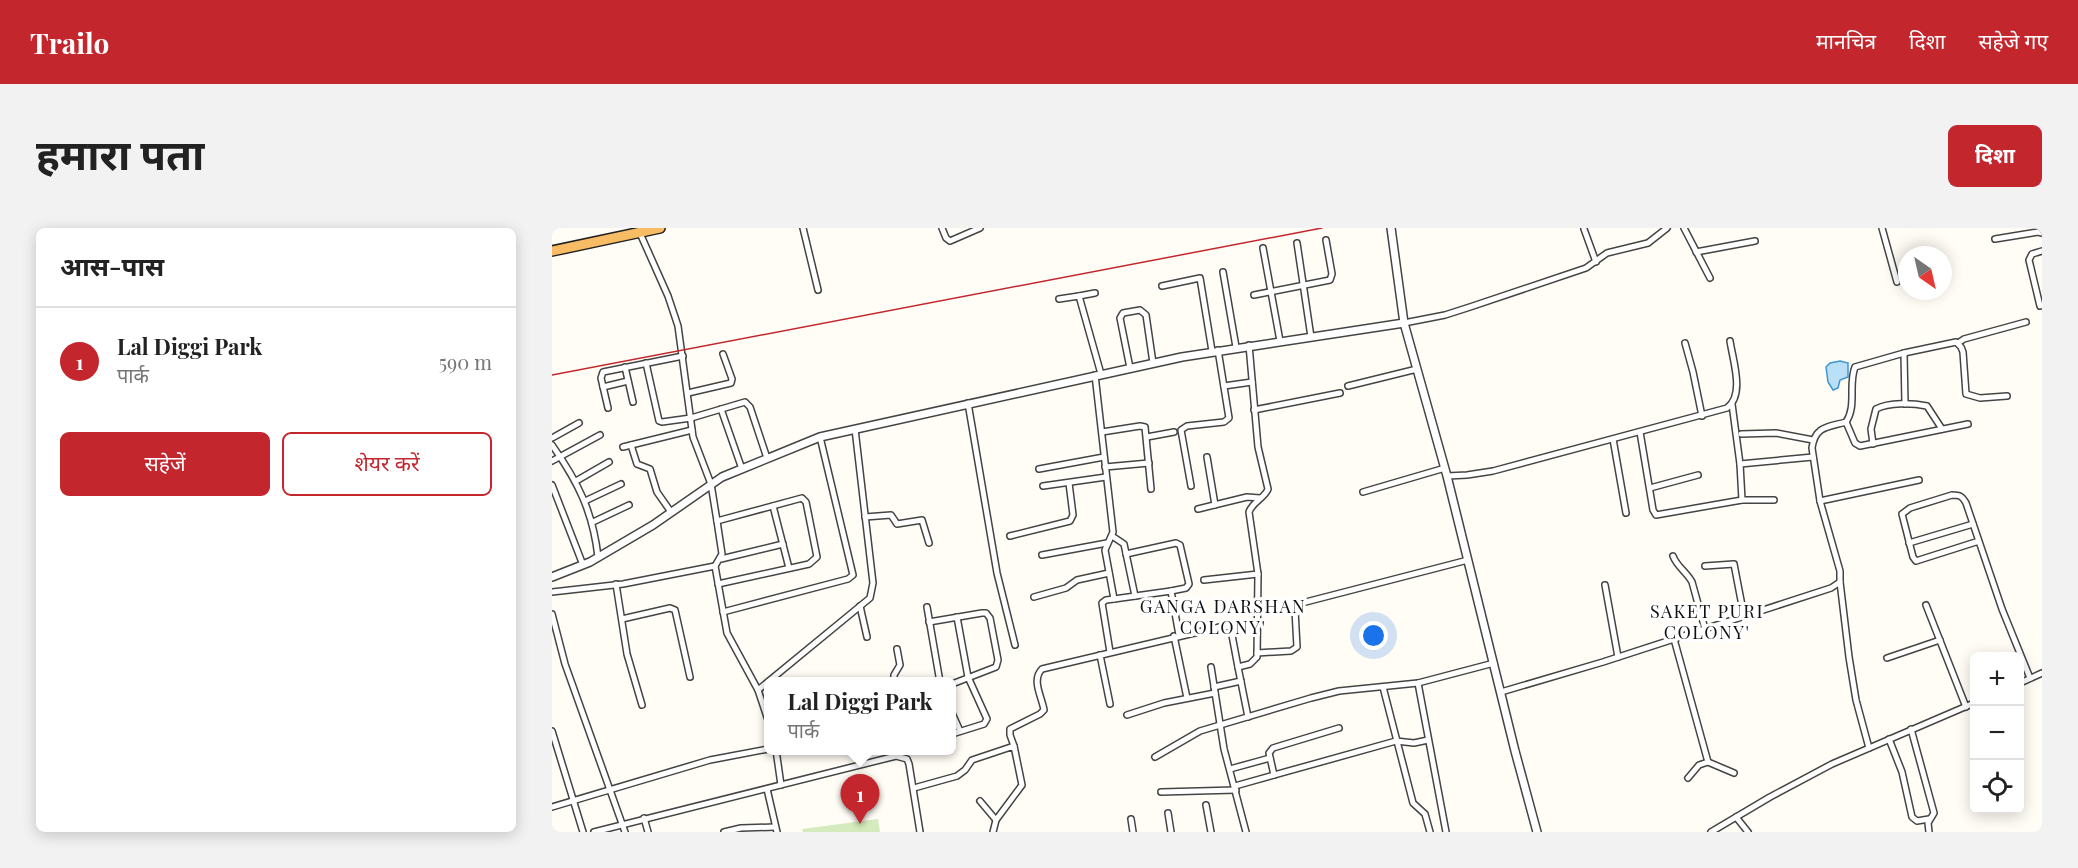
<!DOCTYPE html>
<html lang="hi">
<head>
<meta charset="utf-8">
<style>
	body { margin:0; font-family:"Playfair Display","Noto Sans Devanagari",serif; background:#f2f2f2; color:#222 }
	.controls { position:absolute; right:18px; bottom:18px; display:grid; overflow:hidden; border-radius:9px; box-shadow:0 3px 15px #0003 }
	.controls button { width:54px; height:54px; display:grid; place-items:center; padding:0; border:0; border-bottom:2px solid #e0e0e0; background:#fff; color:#222; font:30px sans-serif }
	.compass { position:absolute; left:1346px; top:18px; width:54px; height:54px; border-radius:50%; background:#fff; box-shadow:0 3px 15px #0003; rotate:146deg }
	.you { position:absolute; left:822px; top:408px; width:21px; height:21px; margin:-15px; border:4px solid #fff; border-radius:50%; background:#1a73e8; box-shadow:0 0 0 9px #1a73e833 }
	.badge { display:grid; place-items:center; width:39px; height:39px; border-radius:50%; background:#c4262e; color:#fff; font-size:20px; font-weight:700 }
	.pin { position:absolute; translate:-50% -50px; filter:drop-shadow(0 2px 3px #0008) }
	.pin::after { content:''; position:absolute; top:32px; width:21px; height:18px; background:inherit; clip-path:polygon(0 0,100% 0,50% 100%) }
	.popup { position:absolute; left:212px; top:449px; width:192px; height:78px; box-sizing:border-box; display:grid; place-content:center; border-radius:9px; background:#fff; filter:drop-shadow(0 2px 4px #0005); font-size:20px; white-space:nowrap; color:#767676 }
	.popup b { font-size:22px; color:#222 }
	.popup::after { content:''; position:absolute; left:50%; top:100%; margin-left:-12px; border:12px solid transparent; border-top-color:#fff }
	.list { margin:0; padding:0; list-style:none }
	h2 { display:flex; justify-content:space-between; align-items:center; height:78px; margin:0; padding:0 24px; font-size:26px }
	h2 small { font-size:20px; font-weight:400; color:#767676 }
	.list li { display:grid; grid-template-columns:39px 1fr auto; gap:18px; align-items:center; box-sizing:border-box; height:108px; padding:0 24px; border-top:2px solid #e0e0e0 }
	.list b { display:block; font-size:22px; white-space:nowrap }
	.list p { margin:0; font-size:20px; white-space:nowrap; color:#767676 }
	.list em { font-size:20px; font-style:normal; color:#767676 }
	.actions { display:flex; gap:12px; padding:18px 24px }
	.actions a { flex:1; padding:14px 0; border:2px solid #c4262e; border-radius:9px; text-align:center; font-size:21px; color:#c4262e }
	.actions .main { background:#c4262e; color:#fff }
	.icon { flex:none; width:33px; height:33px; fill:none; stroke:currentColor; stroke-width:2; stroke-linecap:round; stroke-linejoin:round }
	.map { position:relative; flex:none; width:1490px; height:604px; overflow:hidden; border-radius:9px }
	header { display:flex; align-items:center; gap:36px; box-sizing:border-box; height:84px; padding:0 30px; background:#c4262e; color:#fff }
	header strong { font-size:28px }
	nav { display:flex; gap:33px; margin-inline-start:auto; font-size:21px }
	.intro { display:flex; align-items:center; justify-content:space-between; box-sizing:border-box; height:144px; padding:0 36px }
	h1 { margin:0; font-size:42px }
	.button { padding:15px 27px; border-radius:9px; background:#c4262e; color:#fff; font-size:21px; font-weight:700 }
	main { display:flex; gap:36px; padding:0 36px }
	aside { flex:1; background:#fff; border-radius:9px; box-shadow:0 3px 15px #0003 }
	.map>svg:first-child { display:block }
	.park { fill:#d5ebbd }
	.water { fill:#b9e0f7; stroke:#3f96cf; stroke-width:1.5 }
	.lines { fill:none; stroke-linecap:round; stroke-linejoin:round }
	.minor-casing { stroke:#444; stroke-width:8 }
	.tertiary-casing { stroke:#444; stroke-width:10 }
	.trunk-casing { stroke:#222; stroke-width:12 }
	.minor { stroke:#fff; stroke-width:5 }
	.tertiary { stroke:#fff; stroke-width:7 }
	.trunk { stroke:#f7bc64; stroke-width:9 }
	.rail { stroke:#c4262e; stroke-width:1.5 }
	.labels { text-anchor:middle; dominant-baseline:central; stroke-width:6; stroke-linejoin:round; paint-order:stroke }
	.neighbourhood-label { font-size:18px; letter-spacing:1.5px; fill:#111; stroke:#fff }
</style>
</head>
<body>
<header>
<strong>Trailo</strong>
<nav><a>मानचित्र</a><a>दिशा</a><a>सहेजे गए</a></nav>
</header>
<div class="intro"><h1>हमारा पता</h1><a class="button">दिशा</a></div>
<main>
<aside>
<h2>आस-पास<small></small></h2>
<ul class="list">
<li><span class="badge">1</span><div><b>Lal Diggi Park</b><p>पार्क</p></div><em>590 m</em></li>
</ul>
<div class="actions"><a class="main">सहेजें</a><a>शेयर करें</a></div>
</aside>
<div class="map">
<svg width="1490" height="604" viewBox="0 0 1490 604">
	<rect width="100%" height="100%" fill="#fffdf5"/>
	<path class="park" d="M326,591L328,604H251L250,601Z"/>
	<path class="water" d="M1288,133L1296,135V149L1288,152L1286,160L1281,162L1276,154L1274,139L1278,135Z"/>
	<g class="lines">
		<g class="minor-casing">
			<g id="minor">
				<path d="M251,0L266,62"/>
				<path d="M390,0L394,10L398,13L428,0"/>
				<path d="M1132,0L1158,50"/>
				<path d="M1330,0L1345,54"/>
				<path d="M1032,1L1044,34"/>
				<path d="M87,3L116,68L126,98L141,209L159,256L165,293L170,326L163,338"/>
				<path d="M1443,11L1486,4L1490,5"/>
				<path d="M745,15L759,109"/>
				<path d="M711,20L728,113"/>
				<path d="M1144,24L1203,13"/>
				<path d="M671,44L684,119"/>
				<path d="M610,58L648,50L660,123"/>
				<path d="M702,67L778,52L780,46L774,12"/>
				<path d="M527,68L543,65"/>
				<path d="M507,71L527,68L549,146"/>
				<path d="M1488,78L1477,32L1480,26L1490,23"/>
				<path d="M852,95L893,87L918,79L1034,40L1055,25L1096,15L1115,0"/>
				<path d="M1133,115L1141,144L1150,188"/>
				<path d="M1406,115L1412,111L1474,94"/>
				<path d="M1352,125L1353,176"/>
				<path d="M94,135L107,193L110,194L139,190L193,174L198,179L215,230"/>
				<path d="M73,139L81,174"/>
				<path d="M578,140L568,90L571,85L588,82L594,87L601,135"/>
				<path d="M543,147L561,304L553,322L562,371L619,363L627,407"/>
				<path d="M672,158L700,154"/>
				<path d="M796,158L865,141"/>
				<path d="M51,159L76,153"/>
				<path d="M136,165L179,155L180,151L171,126"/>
				<path d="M416,175L445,345L463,417"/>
				<path d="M1180,176L1188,236L1190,272"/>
				<path d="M56,180L49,150L51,144L131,128"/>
				<path d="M169,181L190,241"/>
				<path d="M702,182L788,165"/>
				<path d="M1294,194L1303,215L1308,218L1416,196"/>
				<path d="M550,204L588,198L593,199L599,261"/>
				<path d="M1088,204L1101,282L1104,287L1190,272H1222"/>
				<path d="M1189,206L1224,205L1261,212"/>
				<path d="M595,209L622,204"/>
				<path d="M0,210L27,195"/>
				<path d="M1061,211L1074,285"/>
				<path d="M1321,216L1319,201L1324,181C1337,174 1361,175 1375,178L1390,201"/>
				<path d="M0,217C26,254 41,284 46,329"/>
				<path d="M79,217L85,236L98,241L105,264L119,284"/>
				<path d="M71,219L140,202"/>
				<path d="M655,229L663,277"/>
				<path d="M0,233L48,207"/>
				<path d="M1188,236L1261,229"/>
				<path d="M553,239L597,235"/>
				<path d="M487,241L552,229"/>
				<path d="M895,248L915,247L941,243L1175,180C1193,167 1181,133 1178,113"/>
				<path d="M24,253L57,234"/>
				<path d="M0,257L31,337"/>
				<path d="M491,258L554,249"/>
				<path d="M639,258L629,202L635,198L672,194L677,190L666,122"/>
				<path d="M1098,260L1146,247"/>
				<path d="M811,264L893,240"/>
				<path d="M33,273L69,256"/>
				<path d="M1268,273L1367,252"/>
				<path d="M221,278L237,340"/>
				<path d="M646,281L695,269L708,270"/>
				<path d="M313,289L339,287L345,296L370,292L377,315"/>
				<path d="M165,293L250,270L254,274L265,329L257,336L166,356"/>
				<path d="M41,294L77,277"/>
				<path d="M458,308L518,293L521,287L517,255"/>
				<path d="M560,308L572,316L583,368"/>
				<path d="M1427,313L1364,333L1361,329L1350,286L1358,280L1400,267C1408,267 1410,268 1414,275L1450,381L1478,450"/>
				<path d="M1357,315L1421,296"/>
				<path d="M574,326L624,315L628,317L637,356L634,360L619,363"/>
				<path d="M490,327L555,315"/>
				<path d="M1121,328C1125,339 1135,344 1140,354L1153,401"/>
				<path d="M169,331L231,316"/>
				<path d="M1153,338L1182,336L1192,388"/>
				<path d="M652,352L706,346"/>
				<path d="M1288,354L1297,429L1304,472L1317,520"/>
				<path d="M64,356L75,426L90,477"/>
				<path d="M1053,357L1066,429"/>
				<path d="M0,364L71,356L163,338L175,405L206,462L216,492"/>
				<path d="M482,369L514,360L525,352L557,345"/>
				<path d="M1374,377L1414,479"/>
				<path d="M308,378L315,409"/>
				<path d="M375,379L388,454"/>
				<path d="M171,384L296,351L301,347L268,209"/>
				<path d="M0,386L13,436L73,604"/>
				<path d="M70,391L118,380L123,382L138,449"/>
				<path d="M377,394L430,385H434L438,390L446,432L444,439L400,456"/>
				<path d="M622,408L635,470"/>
				<path d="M1122,411L1156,534L1182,545"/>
				<path d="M558,424L550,375L554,372L562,371"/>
				<path d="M705,425L739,423L745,419L743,382L746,376L916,332"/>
				<path d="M548,427L558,476"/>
				<path d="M1335,430L1388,412"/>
				<path d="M659,439L672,521L694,604"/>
				<path d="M342,454V447L348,437L345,421"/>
				<path d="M866,455L894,604"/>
				<path d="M1468,455L1490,445"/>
				<path d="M662,459L689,453"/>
				<path d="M831,459L861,575L873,586L878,604"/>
				<path d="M206,462L318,370L321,355L303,201"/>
				<path d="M949,464L1051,434L1279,360L1288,354V343L1268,273L1260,220C1263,198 1276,199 1294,194C1305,178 1296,157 1303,139L1352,125L1404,114L1409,119L1411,124L1414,166L1428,170L1455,168"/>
				<path d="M400,485L408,503"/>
				<path d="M575,487L612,475L663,465"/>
				<path d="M696,489L686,439L698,436L705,429L706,346L697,284C701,273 713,270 716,261L706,219L697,117"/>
				<path d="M1359,501L1382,585L1376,595L1377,604"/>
				<path d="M0,503L31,604"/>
				<path d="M400,506L432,496L435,491L416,449L405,389"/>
				<path d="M1337,511L1350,544L1360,589L1365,593L1377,591"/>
				<path d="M462,518L458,507V501L488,486L492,482C490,469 479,452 490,441L672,398L678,399L679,402L686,439"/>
				<path d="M224,522L229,557"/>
				<path d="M603,529L648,503L759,470L787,463L866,455L942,435"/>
				<path d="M678,541L718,530"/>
				<path d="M722,547L717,525L721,520L787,500"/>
				<path d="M1136,550L1147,537L1156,534"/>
				<path d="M683,558L844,513L862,515L876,512"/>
				<path d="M362,560L405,548L413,542L420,532L462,518L470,557L444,592L441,604"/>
				<path d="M215,561L225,604"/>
				<path d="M609,564L684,562"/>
				<path d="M428,573L444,592"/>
				<path d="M654,577L659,604"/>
				<path d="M0,579L158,532L216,521"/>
				<path d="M616,585L619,604"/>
				<path d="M1184,589L1196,604"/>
				<path d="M92,590L96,604"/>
				<path d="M579,591L581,604"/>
				<path d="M42,604L344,528L355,531L357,536L368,604"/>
				<path d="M172,604L189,600L223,599"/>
				<path d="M1159,604L1218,569L1280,536L1422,475"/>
			</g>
		</g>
		<g class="tertiary-casing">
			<g id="tertiary">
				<path d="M839,0L852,95L895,248L963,523L985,604"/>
				<path d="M0,349L38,334L101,297L170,249L268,209L630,129L852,95"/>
			</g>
		</g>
		<g class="trunk-casing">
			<path id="trunk" d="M0,23L108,0"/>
		</g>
		<use href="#minor" class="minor"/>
		<use href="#tertiary" class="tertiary"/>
		<use href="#trunk" class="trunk"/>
		<path class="rail" d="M0,147L770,0"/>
	</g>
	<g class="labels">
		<g class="neighbourhood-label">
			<text x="671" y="378">GANGA DARSHAN<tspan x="671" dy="21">COLONY'</tspan></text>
			<text x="1155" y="383">SAKET PURI<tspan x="1155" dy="21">COLONY'</tspan></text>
		</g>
	</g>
</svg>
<div class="controls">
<button>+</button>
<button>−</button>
<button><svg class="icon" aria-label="locate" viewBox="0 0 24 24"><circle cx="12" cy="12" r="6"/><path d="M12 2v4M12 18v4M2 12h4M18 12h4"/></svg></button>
</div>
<svg class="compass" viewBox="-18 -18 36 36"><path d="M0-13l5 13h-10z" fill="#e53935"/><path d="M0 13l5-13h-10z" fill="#767676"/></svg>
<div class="you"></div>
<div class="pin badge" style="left:308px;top:596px">1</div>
<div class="popup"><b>Lal Diggi Park</b>पार्क</div>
</div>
</main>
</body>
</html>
